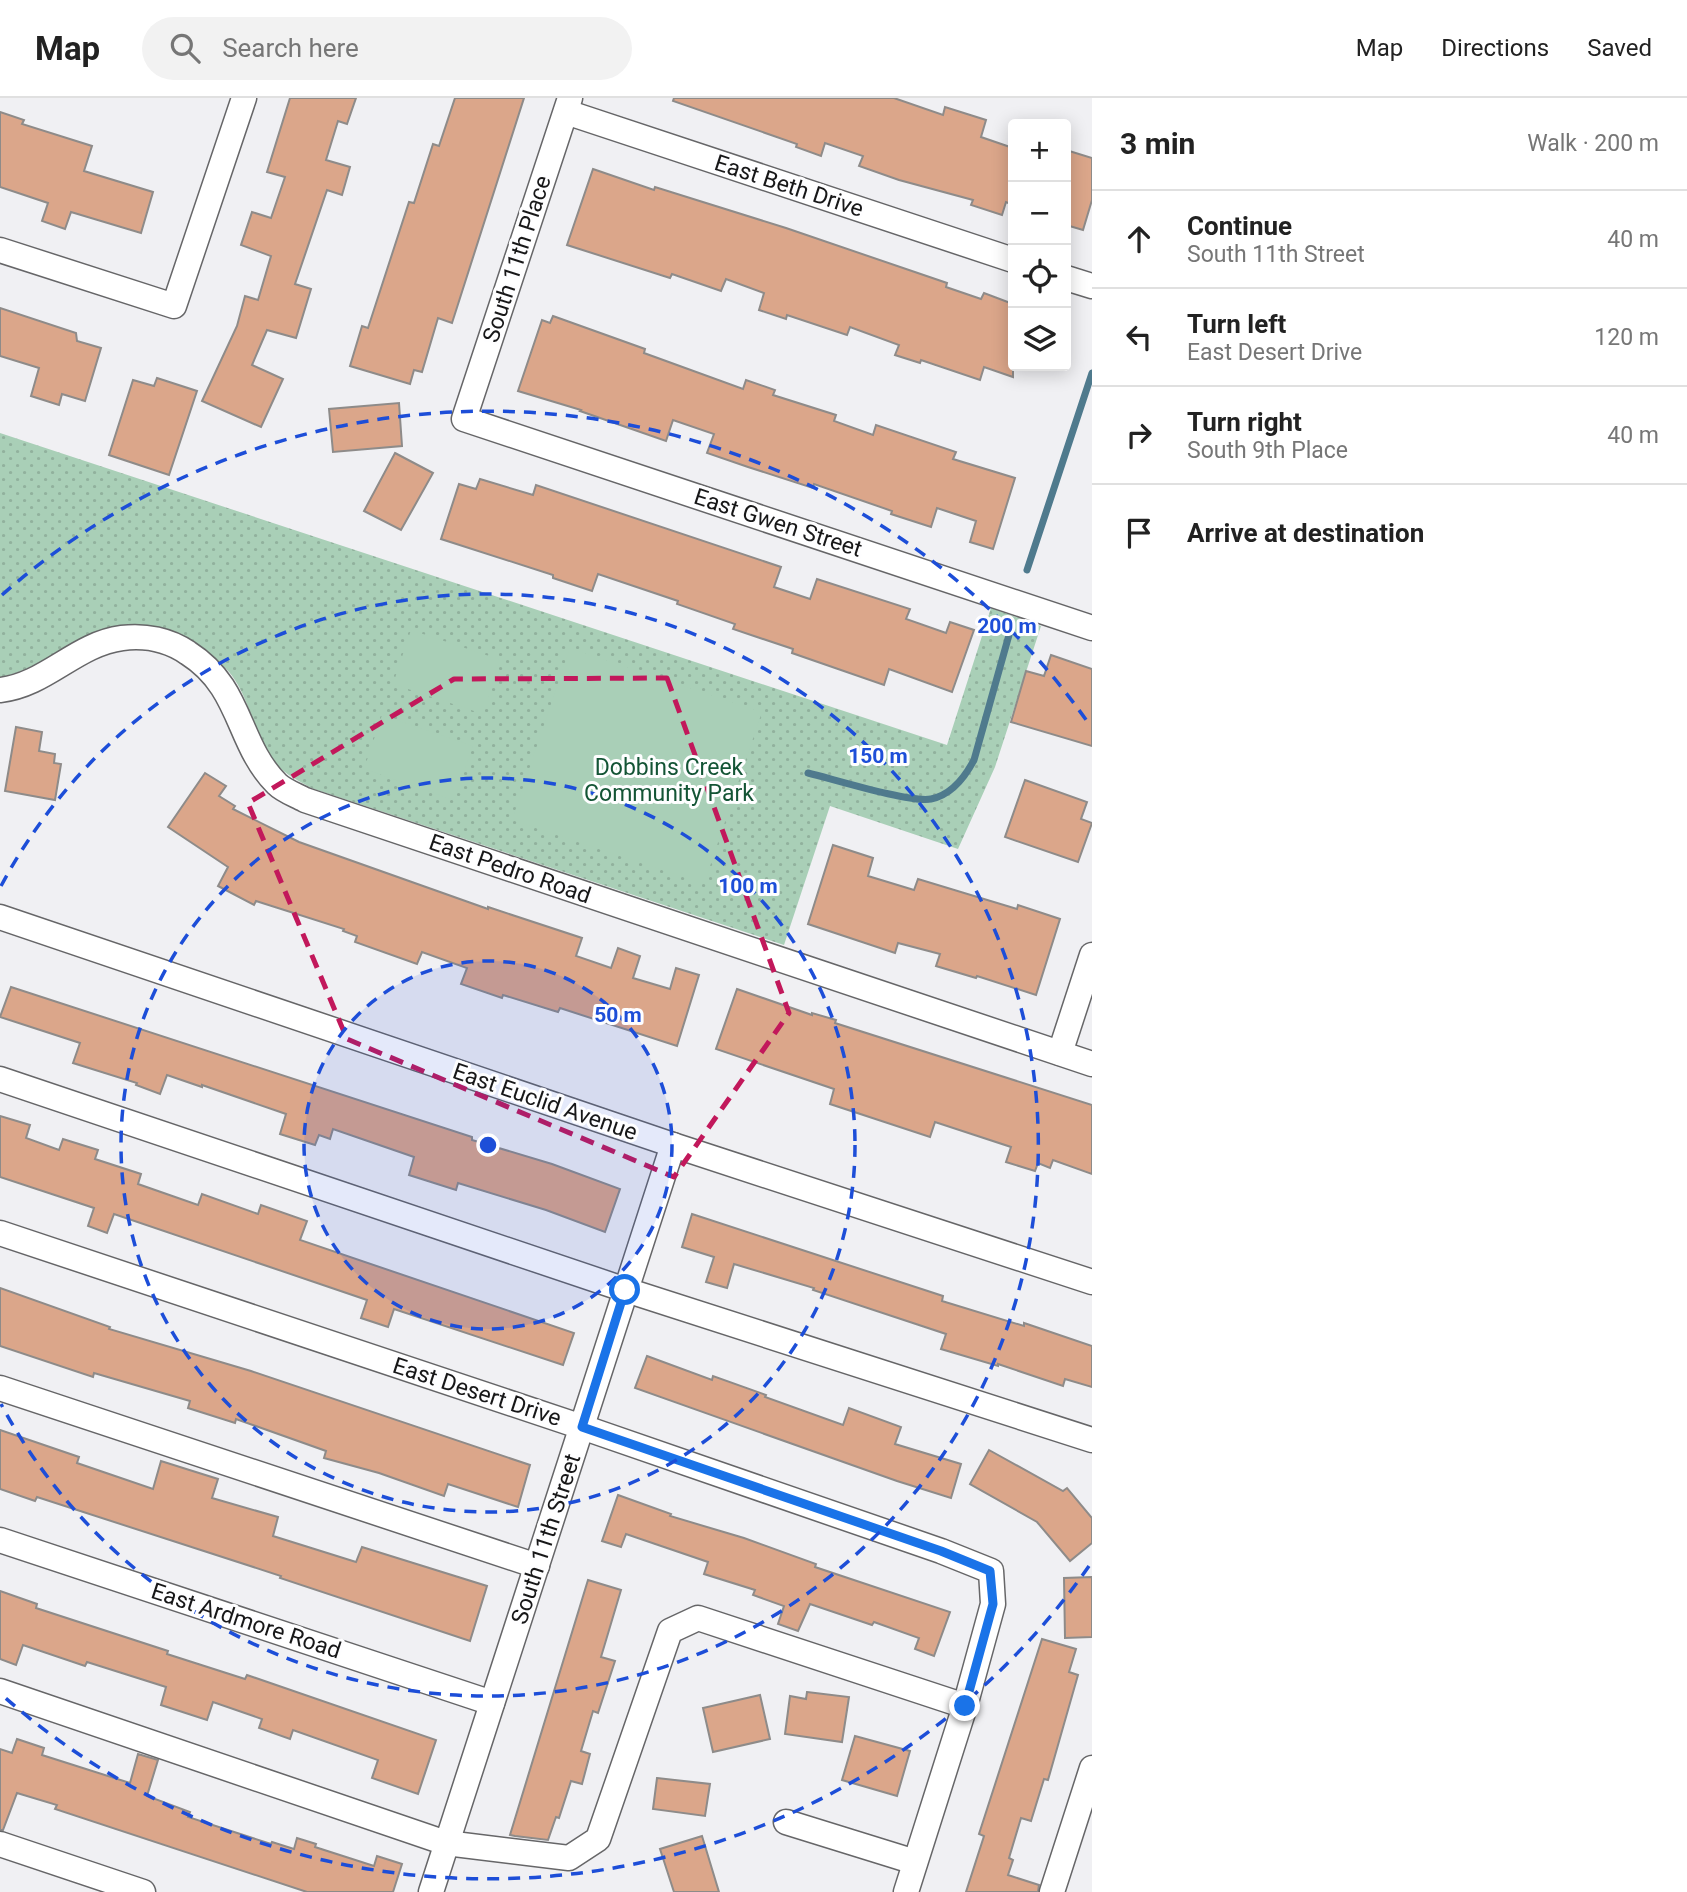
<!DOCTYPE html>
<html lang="en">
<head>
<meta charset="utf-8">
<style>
	body { margin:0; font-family:Roboto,sans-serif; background:#f2f2f2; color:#222 }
	.controls { position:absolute; right:21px; top:21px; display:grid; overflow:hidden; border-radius:7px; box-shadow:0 4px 18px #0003 }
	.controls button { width:63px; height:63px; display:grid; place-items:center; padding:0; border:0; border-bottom:2px solid #e0e0e0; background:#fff; color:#222; font:35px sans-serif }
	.stop { position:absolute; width:21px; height:21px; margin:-16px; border:5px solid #1a73e8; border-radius:50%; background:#fff }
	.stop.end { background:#1a73e8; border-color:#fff; box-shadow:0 2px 7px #0008 }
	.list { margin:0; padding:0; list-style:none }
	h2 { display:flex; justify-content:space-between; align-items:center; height:91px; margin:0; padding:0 28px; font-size:30px }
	h2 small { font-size:23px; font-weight:400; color:#767676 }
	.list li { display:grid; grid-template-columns:46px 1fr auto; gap:21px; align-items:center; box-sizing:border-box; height:98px; padding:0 28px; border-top:2px solid #e0e0e0 }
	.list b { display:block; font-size:26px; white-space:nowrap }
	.list p { margin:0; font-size:23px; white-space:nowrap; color:#767676 }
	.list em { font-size:23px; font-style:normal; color:#767676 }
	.icon { flex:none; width:38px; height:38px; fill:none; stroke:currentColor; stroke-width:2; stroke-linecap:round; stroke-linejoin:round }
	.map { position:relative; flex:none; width:1092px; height:1794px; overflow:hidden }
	header { display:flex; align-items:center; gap:42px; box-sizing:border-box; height:98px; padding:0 35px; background:#fff; border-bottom:2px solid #e0e0e0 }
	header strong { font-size:33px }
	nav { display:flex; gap:38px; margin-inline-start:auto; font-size:24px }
	.search { width:490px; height:63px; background:#f2f2f2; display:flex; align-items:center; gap:18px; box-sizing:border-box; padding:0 24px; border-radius:38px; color:#767676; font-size:26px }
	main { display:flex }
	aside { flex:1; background:#fff }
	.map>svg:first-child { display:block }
	.park { fill:url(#park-dots) }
	.garden { fill:#a9cfb7 }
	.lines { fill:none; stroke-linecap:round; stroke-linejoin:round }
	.stream { stroke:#4f7a8d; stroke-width:7 }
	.building { fill:#dba68a; stroke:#8e8b89; stroke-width:2 }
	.minor-casing { stroke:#666668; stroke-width:27 }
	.minor { stroke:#fff; stroke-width:24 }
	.route { stroke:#1a73e8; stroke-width:9 }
	.marked { fill:none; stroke:#c2185b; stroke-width:5; stroke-dasharray:14 9; stroke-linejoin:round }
	.ring { fill:none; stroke:#1d4ed8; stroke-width:3.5; stroke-dasharray:12 9 }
	.labels { text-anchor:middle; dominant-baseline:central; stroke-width:6; stroke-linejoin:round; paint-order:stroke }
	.street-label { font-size:23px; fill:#171718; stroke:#fefeff }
	.park-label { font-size:23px; fill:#135435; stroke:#fefeff }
	.centre { fill:#1d4ed8; stroke:#fefeff; stroke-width:3.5 }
	.ring-label { font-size:21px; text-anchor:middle; font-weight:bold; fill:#1d4ed8; stroke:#fefeff; stroke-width:6; stroke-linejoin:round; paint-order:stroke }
</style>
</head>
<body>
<header>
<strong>Map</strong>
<div class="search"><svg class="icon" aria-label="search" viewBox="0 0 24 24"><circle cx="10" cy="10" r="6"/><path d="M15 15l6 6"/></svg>Search here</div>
<nav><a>Map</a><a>Directions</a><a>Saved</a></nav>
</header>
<main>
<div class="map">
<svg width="1092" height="1794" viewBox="0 0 1092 1794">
	<defs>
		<pattern id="park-dots" width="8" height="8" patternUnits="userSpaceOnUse" patternTransform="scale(1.75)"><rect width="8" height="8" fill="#a9cfb7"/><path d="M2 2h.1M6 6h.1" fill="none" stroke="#91b19d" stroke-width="1.8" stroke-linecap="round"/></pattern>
	</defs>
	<rect width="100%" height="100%" fill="#f0f0f3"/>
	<path class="park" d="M0,335L947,647L991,510L1041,528L995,669L958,751L830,708L784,847L311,690C299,683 285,676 276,666C249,635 251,584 214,561C201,553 182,549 168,544C155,540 136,528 123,529C73,533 46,571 0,579Z"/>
	<g class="garden">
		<path d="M411,532L501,562L483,616L393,586Z"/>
		<path d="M570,550L762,614L704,786L512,722Z"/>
		<path d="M382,617L473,648L454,702L364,671Z"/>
	</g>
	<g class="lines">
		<g class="stream">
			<path d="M1027,472L1092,275"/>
			<path d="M808,675C833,681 910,705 931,701C951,697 965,679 974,662L1009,537"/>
		</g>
	</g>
	<g class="building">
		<path d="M290,0H356L347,26L338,23L326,62L350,69L342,97L327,92L295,186L311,191L296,240L267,232L252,267L283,281L261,329L202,303L237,228L245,198L258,202L271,158L241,147L252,114L271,120L285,79L267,74Z"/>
		<path d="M455,0H524L452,225L438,220L422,274L414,272L410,286L350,268L362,228L368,230L409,104L414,105L433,46L439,48Z"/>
		<path d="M674,0H894L943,17L945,9L986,22L981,39L1013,50V107L1006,104L1002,117L971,107L973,102L899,82L859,68L863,58L825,45L821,58L796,49L797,46L673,3Z"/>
		<path d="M0,14L24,22L22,26L92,48L84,73L153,94L141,135L71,114L65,131L42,123L48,105L0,89Z"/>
		<path d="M1066,52L1092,60V102L1083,132L1066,127Z"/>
		<path d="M593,71L654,92L655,89L786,130L947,185L946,189L981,201L984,195L1013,206V279L984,269L980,282L921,262L920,265L895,257L899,247L850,229L847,237L787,217L786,221L759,212L764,195L726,181L721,193L672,176L670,180L567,147Z"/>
		<path d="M0,210L76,235L77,243L101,250L85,303L62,296L59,307L31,298L39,270L0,258Z"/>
		<path d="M553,218L645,251L644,255L743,291L746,282L775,292L773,297L836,317L834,323L873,337L876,327L956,354L953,361L1015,380L993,451L970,444L976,423L937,410L931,429L891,416L892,413L814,386L813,390L748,369L707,355L714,336L673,322L666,343L580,313L581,312L518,293L542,222L550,225Z"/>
		<path d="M157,280L197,293L169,377L109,357L133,282L154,288Z"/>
		<path d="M399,305L402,348L333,354L329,311Z"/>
		<path d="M395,355L433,375L401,432L364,413Z"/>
		<path d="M480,381L533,397L536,387L781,469L774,489L810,501L817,481L910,511L906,521L946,535L950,524L974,532L952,594L889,571L884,587L792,555L793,551L733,531L735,526L677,506L678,503L598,476L592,493L553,480V477L441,441L459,386L476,391Z"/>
		<path d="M1051,557L1092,571V648L1011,624L1026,573L1044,578Z"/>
		<path d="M16,629L42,634L39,653L55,656L54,665L61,666L55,702L5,693Z"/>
		<path d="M205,675L226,688L219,698L235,708L233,711L299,744L488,811V809L582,840L576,858L611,870L618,850L640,858L633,880L670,891L676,870L699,877L677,948L560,910L558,914L503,897L502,900L461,886L467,870L422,854L417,866L355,844L357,838L343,833L344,831L256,803L254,807L218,788L228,769L168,729Z"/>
		<path d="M1025,682L1087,704L1081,721L1092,725L1078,764L1005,739Z"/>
		<path d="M833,747L873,760L868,778L914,792L918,781L1017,811L1018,807L1060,821L1036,897L977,878L976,880L936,868L940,856L898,845L895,855L808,826Z"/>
		<path d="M11,889L472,1039V1042L552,1066L620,1091L605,1134L546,1112L458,1085L456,1092L409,1077L414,1059L333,1031L330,1041L319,1037L315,1047L280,1036L286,1016L202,987V989L167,977L160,996L136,987L137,985L73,965L80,945L0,919Z"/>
		<path d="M737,891L812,917V915L836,922L835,925L1092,1007V1076L1053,1062L1050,1070L1038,1065L1035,1073L1006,1064L1011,1049L935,1024L930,1039L830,1006L834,991L716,951Z"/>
		<path d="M0,1018L30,1027L26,1040L59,1052L63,1041L98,1052L95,1061L141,1076L138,1086L198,1107L202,1096L258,1116L261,1107L307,1123L300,1142L574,1235L563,1267L394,1211L388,1229L361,1220L367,1202L114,1116L107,1135L88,1128L94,1110L0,1079Z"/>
		<path d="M692,1116L943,1198L942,1203L1024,1228V1225L1092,1248V1289L1065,1281L1063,1288L998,1266V1268L941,1251L946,1236L813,1192L814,1190L734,1166L727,1190L706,1184L714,1159L682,1149Z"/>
		<path d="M0,1190L110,1229L109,1231L251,1273L530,1367L518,1409L448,1386L444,1398L379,1375L324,1360L326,1353L236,1321L235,1325L188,1310L190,1303L94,1275L93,1279L0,1248Z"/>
		<path d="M647,1258L712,1282L713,1278L766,1297L765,1299L843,1327L849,1310L901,1329L895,1346L961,1366L951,1400L897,1383L635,1290Z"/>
		<path d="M0,1332L79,1359L77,1365L153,1391L161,1363L218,1381L212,1400L278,1419L273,1438L356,1464L362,1449L487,1488L470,1543L280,1480L281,1478L37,1399L35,1403L0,1391Z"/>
		<path d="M989,1352L1063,1393L1067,1390L1092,1420V1445L1070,1463L1037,1424L970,1386Z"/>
		<path d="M618,1397L671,1416L670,1418L744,1440L816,1466L815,1469L950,1514L934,1558L915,1551L919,1540L874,1524L872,1527L810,1506L798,1533L778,1526L784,1508L753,1497L755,1492L704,1476L708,1464L626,1436L621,1449L602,1443Z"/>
		<path d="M1092,1479V1539L1065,1540L1064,1480Z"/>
		<path d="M588,1482L621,1492L601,1559L615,1563L598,1615L593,1613L581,1653L590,1656L582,1686L571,1683L559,1720L556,1719L548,1742L515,1738L510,1737Z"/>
		<path d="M0,1493L37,1506L36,1510L168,1553L167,1556L245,1581L247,1577L436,1642L418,1696L372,1680L378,1662L293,1632L290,1641L259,1630L262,1621L213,1604L207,1622L161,1607L166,1589L87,1564L85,1568L23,1547L16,1567L0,1561Z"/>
		<path d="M1042,1541L1076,1551L1069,1574L1078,1577L1048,1682L1044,1681L1031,1723L1021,1720L1009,1760L1013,1762L1008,1777L1039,1787L1038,1794H966L984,1738L979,1736Z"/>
		<path d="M807,1594L849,1599L842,1644L785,1636L790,1598L806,1601Z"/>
		<path d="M760,1597L770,1641L713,1654L703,1610Z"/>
		<path d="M855,1638L910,1653L897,1698L842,1682Z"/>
		<path d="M17,1641L44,1650L42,1657L130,1685L138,1656L158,1662L147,1698L190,1714L188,1719L271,1746L272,1744L294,1751L297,1740L316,1746L315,1749L374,1768L377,1758L402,1766L393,1794H307L55,1711L57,1707L17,1695L3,1732H0V1651L12,1655Z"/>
		<path d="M657,1680L710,1686L705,1718L653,1711Z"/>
		<path d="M702,1738L719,1794H674L660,1751Z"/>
	</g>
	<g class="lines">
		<g class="minor-casing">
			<g id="minor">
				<path d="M570,0L464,321L1092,530"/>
				<path d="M566,14L1013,162"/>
				<path d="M0,152L174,208L244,0"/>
				<path d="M1066,180L1092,188"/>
				<path d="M0,592C46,587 76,546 122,540C145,537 169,542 188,555C243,590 236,645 277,686C284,693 296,697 305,702L1092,966"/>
				<path d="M0,819L673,1047L1092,1184"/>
				<path d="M1060,955L1092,857"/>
				<path d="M0,981L626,1192L1092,1342"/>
				<path d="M0,1135L582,1329L941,1453L991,1473L993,1506L965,1608L906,1794"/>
				<path d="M0,1290L537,1468"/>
				<path d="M0,1442L492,1605"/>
				<path d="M0,1593L446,1745L569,1760L598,1741L670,1533L698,1520L965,1608"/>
				<path d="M786,1724L915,1764"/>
				<path d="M0,1746L143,1794"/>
				<path d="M431,1794L673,1047"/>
				<path d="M1052,1794L1092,1670"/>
			</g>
		</g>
		<use href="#minor" class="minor"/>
	</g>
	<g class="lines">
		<path class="route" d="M625,1192L582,1329L941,1453L990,1473L993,1506L965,1608"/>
	</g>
	<path class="marked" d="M667,580L789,915L674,1079L347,941L248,705L454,581Z"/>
	<circle cx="488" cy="1047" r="184" fill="#1d4ed8" fill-opacity=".12"/>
	<g class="ring">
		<circle cx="488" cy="1047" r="184"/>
		<circle cx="488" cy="1047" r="367"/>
		<path d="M1 788A551 551 0 1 1 1 1306"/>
		<path d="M1089 1468A734 734 0 0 1 2 1597M2 497A734 734 0 0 1 1089 626"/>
	</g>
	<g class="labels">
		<g class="street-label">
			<text transform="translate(789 88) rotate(18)">East Beth Drive</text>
			<text transform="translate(517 161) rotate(-72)">South 11th Place</text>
			<text transform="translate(778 425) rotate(18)">East Gwen Street</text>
			<text transform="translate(510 771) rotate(19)">East Pedro Road</text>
			<text transform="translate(545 1004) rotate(19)">East Euclid Avenue</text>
			<text transform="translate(477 1294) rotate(18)">East Desert Drive</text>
			<text transform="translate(546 1441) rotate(-72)">South 11th Street</text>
			<text transform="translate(246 1523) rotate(18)">East Ardmore Road</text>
		</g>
		<g class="park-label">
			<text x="669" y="669">Dobbins Creek<tspan x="669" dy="26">Community Park</tspan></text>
		</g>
	</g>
	<circle cx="488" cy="1047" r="10" class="centre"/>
	<g class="ring-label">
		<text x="1007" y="535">200 m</text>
		<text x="878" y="665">150 m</text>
		<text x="748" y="795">100 m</text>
		<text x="618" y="924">50 m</text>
	</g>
</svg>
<div class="controls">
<button>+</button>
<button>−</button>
<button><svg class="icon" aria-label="locate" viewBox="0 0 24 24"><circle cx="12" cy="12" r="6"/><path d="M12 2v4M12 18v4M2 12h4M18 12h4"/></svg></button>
<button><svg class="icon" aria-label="layers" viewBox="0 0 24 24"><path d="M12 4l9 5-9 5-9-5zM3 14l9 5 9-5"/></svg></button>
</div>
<div class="stop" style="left:625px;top:1192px"></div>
<div class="stop end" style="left:965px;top:1608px"></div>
</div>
<aside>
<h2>3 min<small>Walk · 200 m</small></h2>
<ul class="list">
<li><svg class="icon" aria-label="ahead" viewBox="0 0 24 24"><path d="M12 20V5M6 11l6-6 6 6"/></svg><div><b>Continue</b><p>South 11th Street</p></div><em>40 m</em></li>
<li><svg class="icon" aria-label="left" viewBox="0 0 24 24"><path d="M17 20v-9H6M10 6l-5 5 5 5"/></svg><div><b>Turn left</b><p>East Desert Drive</p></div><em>120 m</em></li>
<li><svg class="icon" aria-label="right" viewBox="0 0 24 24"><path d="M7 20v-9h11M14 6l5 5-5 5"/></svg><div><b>Turn right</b><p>South 9th Place</p></div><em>40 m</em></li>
<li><svg class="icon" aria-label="arrive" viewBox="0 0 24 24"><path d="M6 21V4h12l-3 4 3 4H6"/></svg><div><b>Arrive at destination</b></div></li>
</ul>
</aside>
</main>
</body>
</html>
